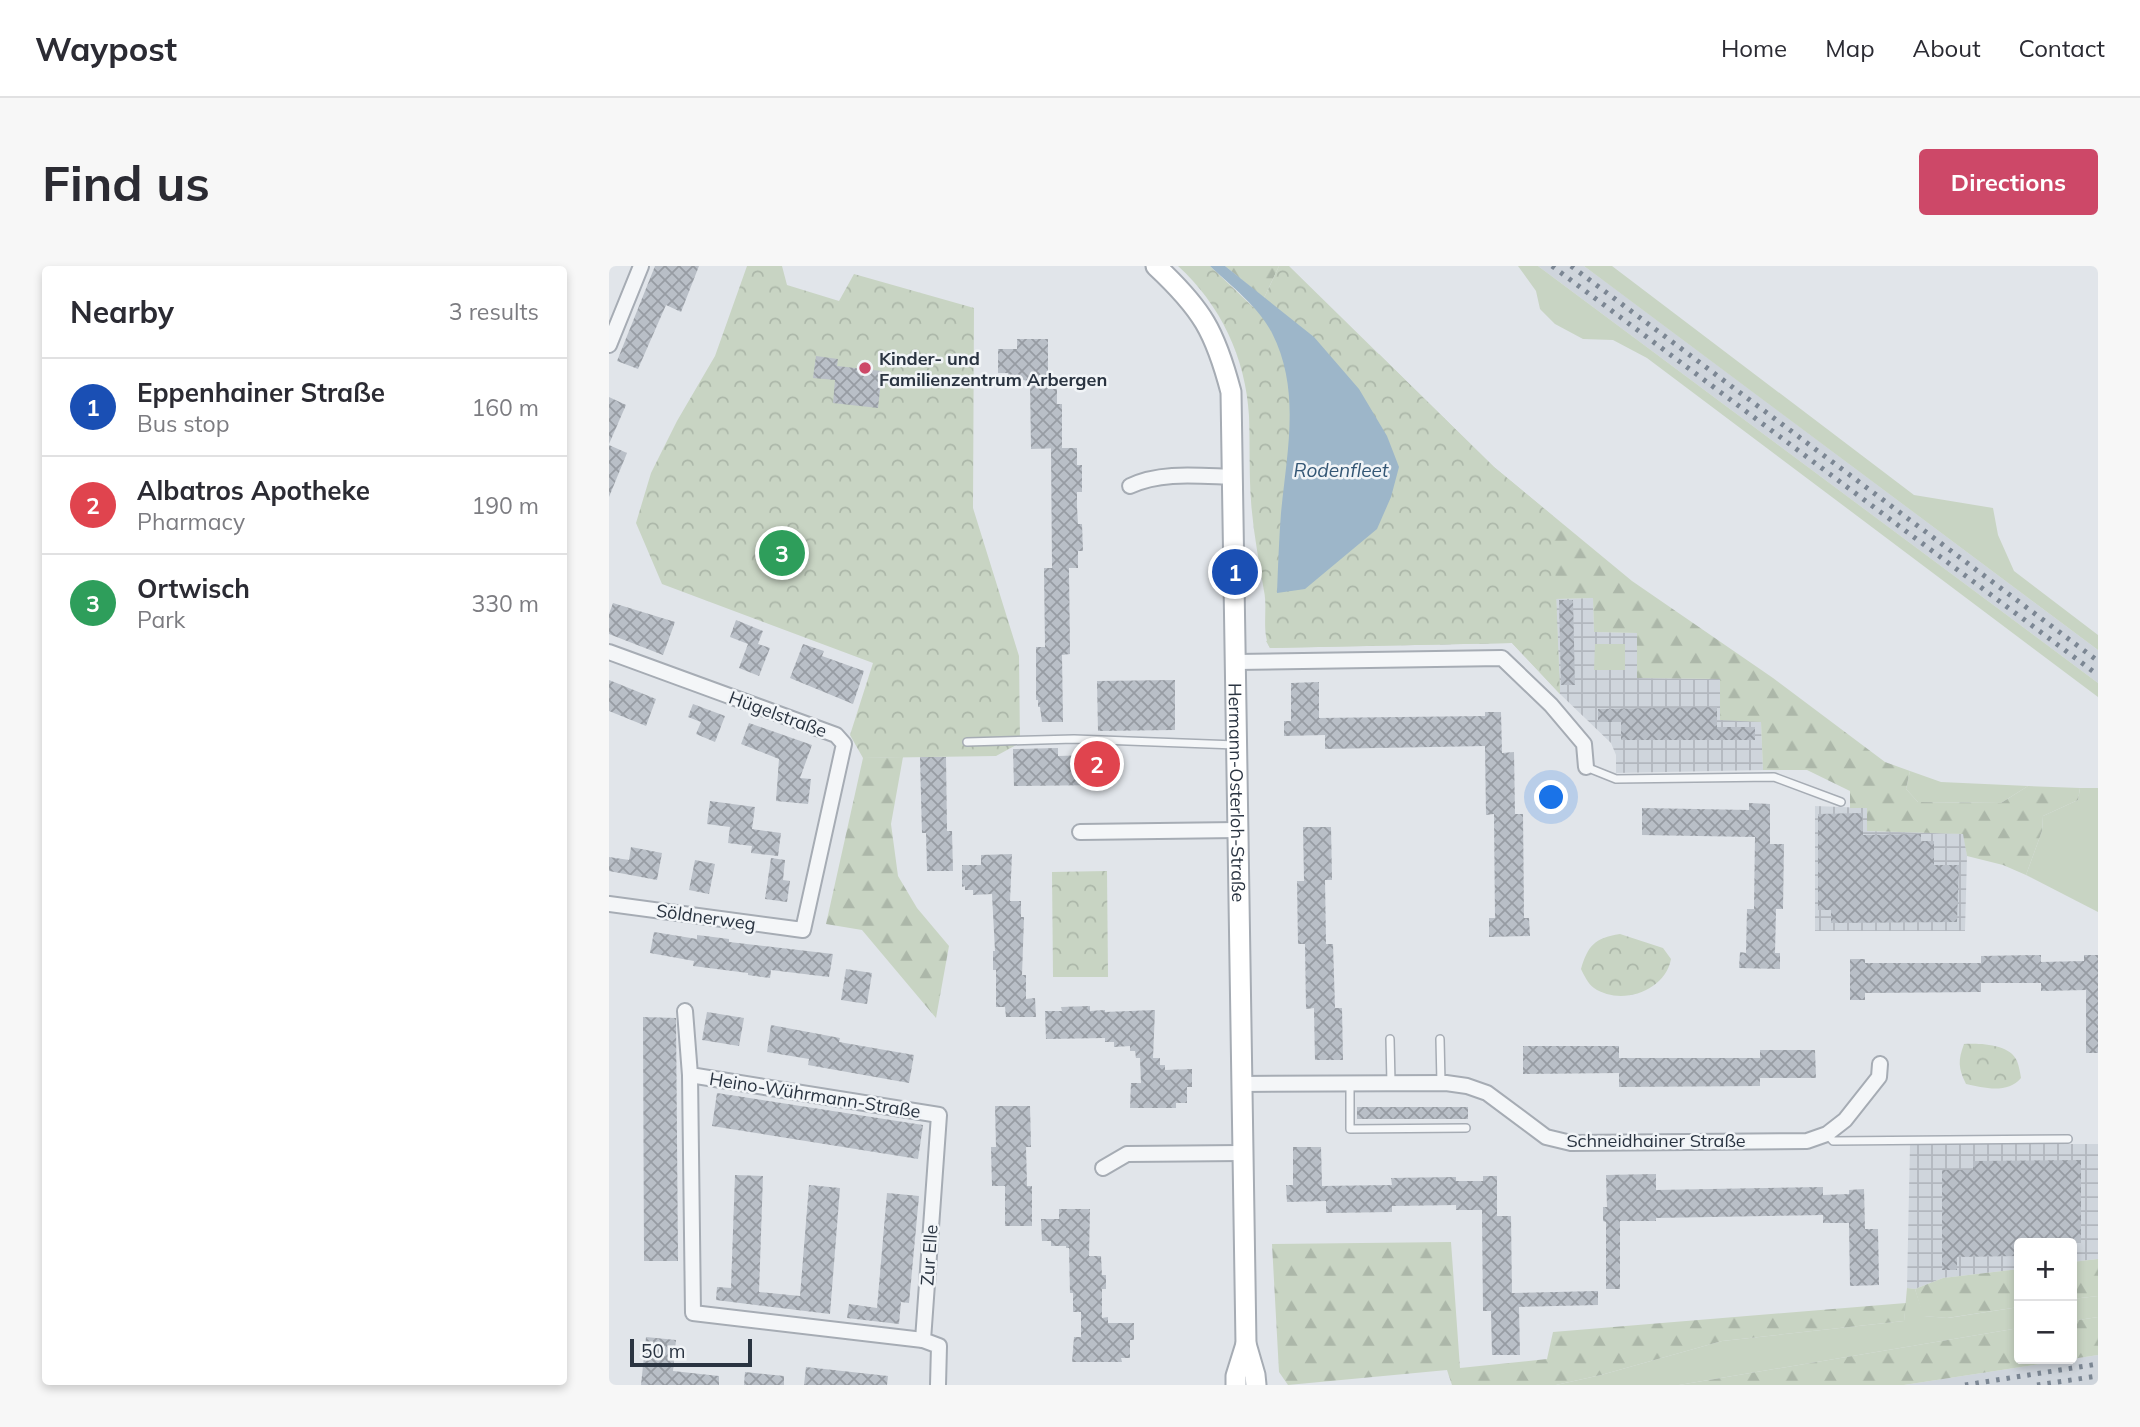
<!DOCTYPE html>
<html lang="en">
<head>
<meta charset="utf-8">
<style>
	body { margin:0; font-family:Mulish,sans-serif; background:#f7f7f7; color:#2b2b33 }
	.controls { position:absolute; right:21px; bottom:21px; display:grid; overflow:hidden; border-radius:7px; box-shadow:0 4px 10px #0003 }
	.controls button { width:63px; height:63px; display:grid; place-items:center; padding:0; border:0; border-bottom:2px solid #e1e1e2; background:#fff; color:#2b2b33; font:35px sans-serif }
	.scale { position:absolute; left:21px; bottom:18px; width:122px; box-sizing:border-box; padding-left:7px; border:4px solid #2a3441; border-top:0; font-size:19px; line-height:24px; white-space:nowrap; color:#2a3441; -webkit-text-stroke:5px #f1f4f7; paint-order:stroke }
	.you { position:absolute; left:943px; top:532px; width:24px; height:24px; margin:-18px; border:5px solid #fff; border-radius:50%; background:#1a73e8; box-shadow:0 0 0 10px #1a73e833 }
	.badge { display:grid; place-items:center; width:46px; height:46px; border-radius:50%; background:#cd4868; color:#fff; font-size:23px; font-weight:700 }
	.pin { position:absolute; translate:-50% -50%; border:4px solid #fff; box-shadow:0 2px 7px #0006 }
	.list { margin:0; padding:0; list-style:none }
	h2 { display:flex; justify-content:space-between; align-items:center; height:91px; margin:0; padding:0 28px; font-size:30px }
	h2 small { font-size:23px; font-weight:400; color:#7c7c81 }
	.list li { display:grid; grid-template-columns:46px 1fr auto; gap:21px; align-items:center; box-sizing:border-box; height:98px; padding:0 28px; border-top:2px solid #e1e1e2 }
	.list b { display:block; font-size:26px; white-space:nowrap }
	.list p { margin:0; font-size:23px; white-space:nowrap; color:#7c7c81 }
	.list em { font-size:23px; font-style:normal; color:#7c7c81 }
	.map { position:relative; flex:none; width:1489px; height:1119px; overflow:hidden; border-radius:7px }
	header { display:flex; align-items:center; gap:42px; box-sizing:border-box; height:98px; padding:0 35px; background:#fff; border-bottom:2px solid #e1e1e2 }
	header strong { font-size:33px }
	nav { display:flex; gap:38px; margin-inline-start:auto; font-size:24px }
	.intro { display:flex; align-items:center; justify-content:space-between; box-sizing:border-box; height:168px; padding:0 42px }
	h1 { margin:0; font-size:49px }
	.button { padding:18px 32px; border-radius:7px; background:#cd4868; color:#fff; font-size:24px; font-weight:700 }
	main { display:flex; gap:42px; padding:0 42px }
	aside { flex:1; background:#fff; border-radius:7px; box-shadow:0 4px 10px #0003 }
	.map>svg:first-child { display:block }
	.built { fill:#cfd5dc }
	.industrial { fill:url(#industrial-grid) }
	.green { fill:#c8d4c3 }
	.forest { fill:url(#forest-firs) }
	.park { fill:url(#park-crowns) }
	.water { fill:#9db6c9 }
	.building { fill:url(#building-cross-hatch) }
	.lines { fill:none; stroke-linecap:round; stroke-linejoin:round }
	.lane-casing { stroke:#a6acb4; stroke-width:10 }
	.street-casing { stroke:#a6acb4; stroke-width:18 }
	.secondary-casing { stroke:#a6acb4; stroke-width:23 }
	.lane { stroke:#f4f6f8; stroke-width:7 }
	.street { stroke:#f4f6f8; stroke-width:14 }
	.secondary { stroke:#fff; stroke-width:19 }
	.rail { stroke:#7b8693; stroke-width:5; stroke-dasharray:3.5 7; stroke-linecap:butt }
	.poi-dot { fill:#cd4868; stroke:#f1f4f7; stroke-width:2.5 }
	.labels { text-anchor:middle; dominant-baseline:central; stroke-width:5; stroke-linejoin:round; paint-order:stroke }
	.poi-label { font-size:18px; font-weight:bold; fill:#2a3441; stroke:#f1f4f7; text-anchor:start }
	.street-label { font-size:18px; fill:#2a3441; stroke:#f1f4f7 }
	.water-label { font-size:19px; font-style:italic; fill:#345775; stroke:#f1f4f7 }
</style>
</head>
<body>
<header>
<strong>Waypost</strong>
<nav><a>Home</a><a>Map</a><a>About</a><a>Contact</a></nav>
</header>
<div class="intro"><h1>Find us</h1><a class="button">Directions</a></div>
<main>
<aside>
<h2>Nearby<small>3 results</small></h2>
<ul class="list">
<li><span class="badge" style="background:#1a4fb4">1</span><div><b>Eppenhainer Straße</b><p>Bus stop</p></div><em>160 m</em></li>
<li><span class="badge" style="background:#e0444e">2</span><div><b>Albatros Apotheke</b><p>Pharmacy</p></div><em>190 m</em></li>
<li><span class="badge" style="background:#2e9e5b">3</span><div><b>Ortwisch</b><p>Park</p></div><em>330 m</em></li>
</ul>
</aside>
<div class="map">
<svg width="1489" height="1119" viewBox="0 0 1489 1119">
	<defs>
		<pattern id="industrial-grid" width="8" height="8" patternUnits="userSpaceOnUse" patternTransform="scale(1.75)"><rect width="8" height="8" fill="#cfd5dc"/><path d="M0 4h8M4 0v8" fill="none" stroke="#b2b7be"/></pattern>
		<pattern id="forest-firs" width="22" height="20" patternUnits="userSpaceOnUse" patternTransform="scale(1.75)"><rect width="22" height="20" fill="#c8d4c3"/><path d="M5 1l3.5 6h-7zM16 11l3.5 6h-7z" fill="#acb7a9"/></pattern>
		<pattern id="park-crowns" width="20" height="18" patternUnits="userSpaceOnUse" patternTransform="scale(1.75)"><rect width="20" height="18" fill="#c8d4c3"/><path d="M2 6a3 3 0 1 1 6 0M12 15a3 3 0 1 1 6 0" fill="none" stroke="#acb7a9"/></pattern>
		<pattern id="building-cross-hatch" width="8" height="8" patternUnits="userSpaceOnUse" patternTransform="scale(1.75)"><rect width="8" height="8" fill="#b9bfc7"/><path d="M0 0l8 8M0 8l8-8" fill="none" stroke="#979ca3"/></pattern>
	</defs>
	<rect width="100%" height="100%" fill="#e1e5ea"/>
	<g class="built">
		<path d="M929,0H975L990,11L1489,384V417Z"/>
		<path d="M1489,1089V1119H1295Z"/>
	</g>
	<g class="industrial">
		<path d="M984,332L985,366L1028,367L1029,412L1111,413L1152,455L1154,504L1007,507V489L1002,477L951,428L947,333Z"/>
		<path d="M1206,540L1258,542V565L1355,568L1358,590L1356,665H1206Z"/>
		<path d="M1301,878H1489V993L1463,996V977H1410V1003L1334,1012L1306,1023L1298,1022Z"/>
	</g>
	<g class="green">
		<path d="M909,0H929L1489,417V431L1038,92L1004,74L974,73L946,58L931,43L927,25Z"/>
		<path d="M975,0H1003L1305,229L1384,242L1389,269L1405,305L1489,369V384Z"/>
		<path d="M986,378H1016V404H985Z"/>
		<path d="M1301,505L1332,516L1419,520L1392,537L1309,536L1297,523Z"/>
		<path d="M1471,522H1489V646L1417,609L1433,565L1434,550L1469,534Z"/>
		<path d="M1298,1022L1306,1023L1315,1050L1339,1052L1410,1041V1062L1070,1119H947L992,1109L1113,1075L1295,1055Z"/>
		<path d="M1489,1030V1051L1463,1055V1033Z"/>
	</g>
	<g class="forest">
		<path d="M616,0H670L655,32Z"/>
		<path d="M770,88L885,201L1023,315L1164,412L1276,496L1301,505L1297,523L1309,536L1392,537L1419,520L1471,522L1469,534L1434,550L1433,565L1417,609L1394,599L1358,590L1354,568L1258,565V542H1241V525L1198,504H1154L1152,456L1111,454V413L1028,412V367L985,366L984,332L947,333L951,428L903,377L661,382L657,375L685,366Z"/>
		<path d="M294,491L282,558L289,610L308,642L340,680L327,752L253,664L217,658L254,492Z"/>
		<path d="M842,976L851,1102L938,1093L944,1066L1297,1037L1295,1055L1113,1075L992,1109L947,1119H843L838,1104L679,1119L670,1106L663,978Z"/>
		<path d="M1489,993V1030L1463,1033V996Z"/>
		<path d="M1410,1003V1041L1338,1052L1314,1050L1306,1023L1334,1012Z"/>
		<path d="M1489,1051V1089L1295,1119H1070L1410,1062V1093H1463V1055Z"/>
	</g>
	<g class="park">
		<path d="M138,0H173L178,19L230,35L245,8L365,42L364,242L410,390L411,477L387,490L254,492L241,469L264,397L53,318L27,257L42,207L68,155L106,90Z"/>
		<path d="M569,0H601L644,41L655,32L670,0H680L885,201L944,250L951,428L903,377L661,382C652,366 659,343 655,325C650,295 644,265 642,235C640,207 641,178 640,150C637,92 611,38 569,0Z"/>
		<path d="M498,605L499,711H444L443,606Z"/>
		<path d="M1011,668L1054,682L1062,693C1056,726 1011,740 985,722C979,718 975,709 972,703C979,680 985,672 1011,668Z"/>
		<path d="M1355,778C1371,777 1401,778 1408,795C1410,800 1411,806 1412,812C1399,828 1375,822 1357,818C1349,802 1349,794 1355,778Z"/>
	</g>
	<path class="water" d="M601,0H616L705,71L750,123L778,170L790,201L782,231L768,263L696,323L668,327C669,300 670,273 672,247C678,185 692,124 663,67C649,40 622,20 601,0Z"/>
	<g class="building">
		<path d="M46,0H90L72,46L57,39L29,103L8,95Z"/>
		<path d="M408,73H439V123H448V138H453V182L422,183L421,115L399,112V107H389V83H408Z"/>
		<path d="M207,90L229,93L228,100L273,105L269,142L224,137L226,114L204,112Z"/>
		<path d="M0,131L17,139L0,178Z"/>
		<path d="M0,179L18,187L0,231Z"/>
		<path d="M442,182H468V199H473V226H468V241L469,258H473L474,285H469V302H460L461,388L453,389L454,456H433L431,441H429V434H427V381H436L435,302H443Z"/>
		<path d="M950,334H964L966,419H952Z"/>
		<path d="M4,337L66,356L54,389L0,368V348Z"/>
		<path d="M127,354L154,365L149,378L161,382L150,410L130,402L139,378L121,371Z"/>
		<path d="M194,378L215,385L213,390L255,405L244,438L181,412Z"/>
		<path d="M0,414L47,433L37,460L0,445Z"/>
		<path d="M566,414V464L489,465L488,415Z"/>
		<path d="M710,416V452L876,450V446H892L893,487L905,486L906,548H914L915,652H920L921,670L880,671V652H886L885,548L877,549L876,480L716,483V469L675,470V455H682V417Z"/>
		<path d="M84,438L116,450L106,476L87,468L92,456L79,451Z"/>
		<path d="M1108,441V461H1146V474H1012V456H989V443Z"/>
		<path d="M140,457L203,479L191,512L202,513L199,538L167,535L170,493L132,478Z"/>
		<path d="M449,482V490L482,489V482H496L497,519L405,520L404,483Z"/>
		<path d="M311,491H337L338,565H343L344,605H318L317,567H313Z"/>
		<path d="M101,535L146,541L143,563L172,567L169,590L142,587L143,580L119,577L121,561L98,558Z"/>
		<path d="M1140,537L1161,538V578H1175L1174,643H1167L1166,687H1171V703L1130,702L1131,686L1137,687L1138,643H1145L1146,571L1033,569V542L1140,544Z"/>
		<path d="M1253,547L1254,569L1312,568V575H1325V599H1350L1348,656L1222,657V644H1209V548Z"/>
		<path d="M694,561H722L723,614H716L717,678H724L726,742H733L734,794H706L705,742L697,743L696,678H689L688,615H695Z"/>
		<path d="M22,581L53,587L48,614L0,605V591L20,594Z"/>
		<path d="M403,588L401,635H412V651H415L413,709H417V733L426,732L427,751H397L396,741H387V704H384V685H386L383,628L364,629V624H356V620L353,621V599H372V589Z"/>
		<path d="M162,592L176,594L174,614L181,615L178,636L156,633Z"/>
		<path d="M86,594L106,598L100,628L80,624Z"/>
		<path d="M45,666L88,673V669L120,673V676L224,688L220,711L162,704L161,712L139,709V707L84,700L85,695L41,687Z"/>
		<path d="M1432,689V696L1475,695V689H1489V787H1477V724L1432,725V717H1372V726L1256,727V734H1241V693H1256V697H1372V690Z"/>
		<path d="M237,703L263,707L258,738L232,734Z"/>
		<path d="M481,740V745L496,744V746L546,744L544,792H551V799H556V804L583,803V821H578V837H567V842H521L522,817H532L531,792H527L526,785H521V780L505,781V776H496V772L437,773L436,745H453L452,741Z"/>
		<path d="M98,746L135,752L130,780L93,774Z"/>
		<path d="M34,751L67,752L69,995H35Z"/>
		<path d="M162,759L231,772L230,776L305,789L300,817L199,799L200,793L158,786Z"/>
		<path d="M914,780H1010V792H1151V784H1206L1207,812H1151V820L1010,821V807L914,808Z"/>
		<path d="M108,827L314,859L309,893L103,860Z"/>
		<path d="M386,840H421L422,881H417L418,920H423V960H396V920H383L382,881H387Z"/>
		<rect x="748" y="841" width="111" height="12"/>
		<path d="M684,881H712L713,920L783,919L782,912L847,911V915H874V910H888V950H902L903,1027L989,1025V1039L910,1041L911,1089H883L882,1045H874L873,944H847V939L783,940V946L717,947V935L678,936L677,919H684Z"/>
		<path d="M1472,894V977H1410V990L1348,991V1004H1333V904H1364V895Z"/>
		<path d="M1047,908V924L1214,921V929L1240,928V924L1255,923L1256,963H1269L1270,1019L1241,1020L1240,957H1214V949L1047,952V955H1011V1023H997V956L994,955V941H998L997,909Z"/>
		<path d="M126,909L154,910L150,1026L191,1030L200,919L231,922L221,1048L107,1034L108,1021L122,1022Z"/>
		<path d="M278,927L310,930L300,1037L292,1036L290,1058L238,1052L240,1038L268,1042Z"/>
		<path d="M450,943H481L480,990H492L493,1009H497V1023H493V1052L499,1051V1057H525V1074H521V1092H512L513,1096H463L465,1071H472V1046H464V1027H461L460,982H457V980H442V975H433L432,953H450Z"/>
		<path d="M37,1071L67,1074L64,1105L110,1110V1119H32Z"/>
		<path d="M197,1101L279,1110L278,1119H195Z"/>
		<path d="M136,1106L175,1110V1119H135Z"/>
	</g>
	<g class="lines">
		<g class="lane-casing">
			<g id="lane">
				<path d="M358,476L465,473L627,479"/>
				<path d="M977,501L1007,513L1165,511L1232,536"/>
				<path d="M781,773L782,817"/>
				<path d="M831,773L832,817"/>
				<path d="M741,817V863L857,862"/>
				<path d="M1218,868L1224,875L1459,873"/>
			</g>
		</g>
		<g class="street-casing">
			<g id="street">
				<path d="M0,79L32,0"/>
				<path d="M521,220C552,205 591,210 625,211"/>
				<path d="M0,386L227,469L235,478L194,664L0,638"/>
				<path d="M627,396L893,392L942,439L975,478L977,501"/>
				<path d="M471,566L628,564"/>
				<path d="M76,745L81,809L330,849L314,1074L330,1080L329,1119"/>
				<path d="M81,809L84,1047L314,1074"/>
				<path d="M632,818L837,817L858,820L878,827L937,871L962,877L1198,875L1218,868L1236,854L1270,811L1271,798"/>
				<path d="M494,902L518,888L632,887"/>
			</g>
		</g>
		<g class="secondary-casing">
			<g id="secondary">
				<path id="s1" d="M547,0C593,43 606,65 622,126L637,1078L646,1109L647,1119"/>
				<path d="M627,1119V1110L637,1078"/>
			</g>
		</g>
		<use href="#lane" class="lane"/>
		<use href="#street" class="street"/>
		<use href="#secondary" class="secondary"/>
		<g class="rail">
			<path d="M943,0L1489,409"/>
			<path d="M962,0L1489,395"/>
			<path d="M1356,1119L1489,1098"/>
			<path d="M1428,1119L1489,1110"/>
		</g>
	</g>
	<circle class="poi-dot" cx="256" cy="102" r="7"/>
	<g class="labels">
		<g class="poi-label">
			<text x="270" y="92">Kinder- und<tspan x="270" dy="21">Familienzentrum Arbergen</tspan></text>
		</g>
		<g class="street-label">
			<text transform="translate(169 448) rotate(20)">Hügelstraße</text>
			<text stroke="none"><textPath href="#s1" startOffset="550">Hermann-Osterloh-Straße</textPath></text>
			<text transform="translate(97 651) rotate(8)">Söldnerweg</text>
			<text transform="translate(206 829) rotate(9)">Heino-Wührmann-Straße</text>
			<text x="1047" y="874">Schneidhainer Straße</text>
			<text transform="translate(320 989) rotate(-86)">Zur Elle</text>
		</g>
		<g class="water-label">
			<text x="732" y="204">Rodenfleet</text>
		</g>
	</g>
</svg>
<div class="controls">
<button>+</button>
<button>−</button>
</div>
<div class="scale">50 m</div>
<div class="you"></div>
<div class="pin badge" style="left:626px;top:306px;background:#1a4fb4">1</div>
<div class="pin badge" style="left:488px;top:498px;background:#e0444e">2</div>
<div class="pin badge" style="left:173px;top:287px;background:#2e9e5b">3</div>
</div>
</main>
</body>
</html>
